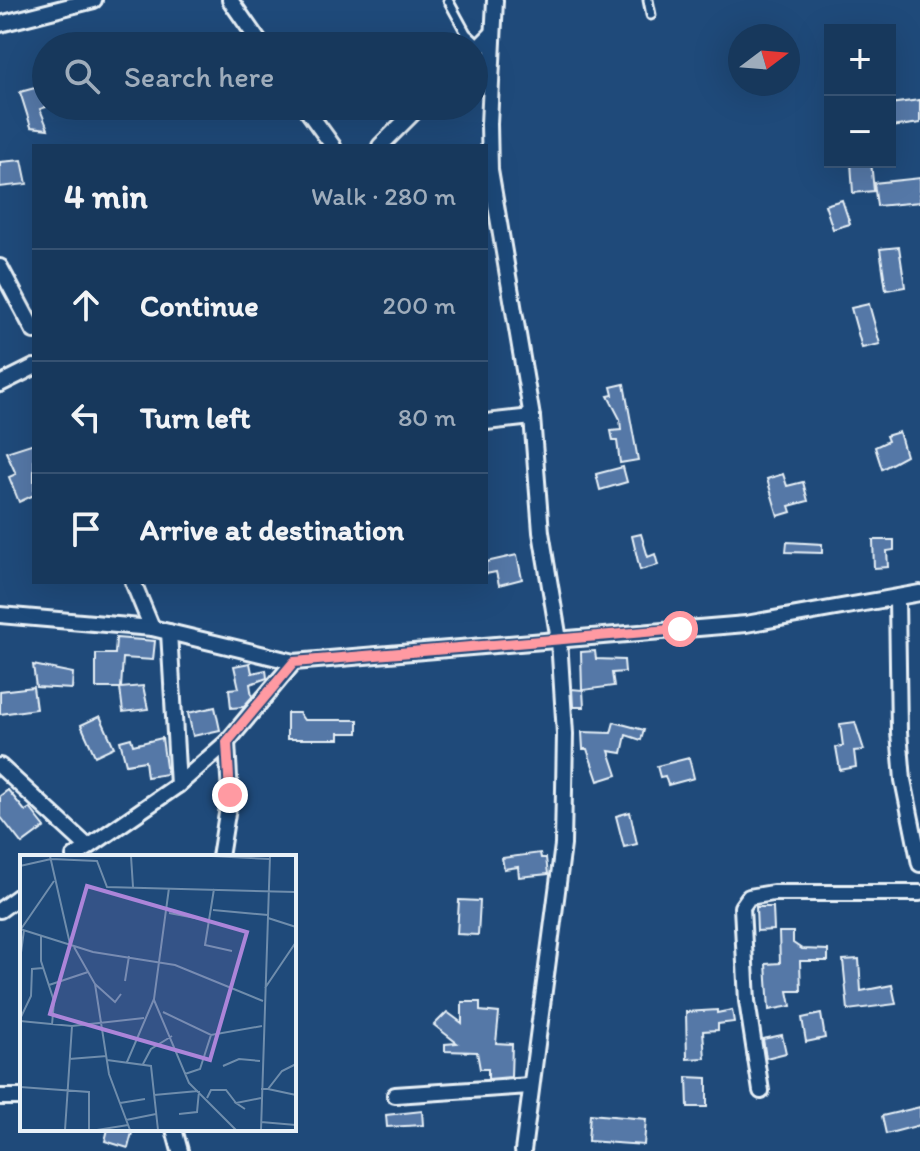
<!DOCTYPE html>
<html lang="en">
<head>
<meta charset="utf-8">
<style>
	body { margin:0; font-family:Itim,sans-serif; background:#203f62; color:#f1f3f6 }
	.controls { position:absolute; right:24px; top:24px; display:grid; overflow:hidden; border-radius:0px; box-shadow:0 8px 32px #0002 }
	.controls button { width:72px; height:72px; display:grid; place-items:center; padding:0; border:0; border-bottom:2px solid #365272; background:#17385c; color:#f1f3f6; font:40px sans-serif }
	.compass { position:absolute; left:728px; top:24px; width:72px; height:72px; border-radius:50%; background:#17385c; box-shadow:0 8px 32px #0002; rotate:74deg }
	.stop { position:absolute; width:24px; height:24px; margin:-18px; border:6px solid #ff9aa2; border-radius:50%; background:#fff }
	.stop.end { background:#ff9aa2; border-color:#fff; box-shadow:0 2px 8px #0008 }
	.list { margin:0; padding:0; list-style:none }
	h2 { display:flex; justify-content:space-between; align-items:center; height:104px; margin:0; padding:0 32px; font-size:34px }
	h2 small { font-size:26px; font-weight:400; color:#9eacbb }
	.list li { display:grid; grid-template-columns:52px 1fr auto; gap:24px; align-items:center; box-sizing:border-box; height:112px; padding:0 32px; border-top:2px solid #365272 }
	.list b { display:block; font-size:30px; white-space:nowrap }
	.list em { font-size:26px; font-style:normal; color:#9eacbb }
	.icon { flex:none; width:44px; height:44px; fill:none; stroke:currentColor; stroke-width:2; stroke-linecap:round; stroke-linejoin:round }
	.map { position:relative; flex:none; width:920px; height:1151px; overflow:hidden }
	.search { position:absolute; background:#17385c; box-shadow:0 8px 32px #0002; left:32px; top:32px; width:456px; height:88px; display:flex; align-items:center; gap:20px; box-sizing:border-box; padding:0 28px; border-radius:44px; color:#9eacbb; font-size:30px }
	.panel { position:absolute; background:#17385c; box-shadow:0 8px 32px #0002; left:32px; top:144px; width:456px; height:440px; border-radius:0px }
	.map>svg:first-child { display:block }
	.building { fill:#5478a7; stroke:#e8f1f8; stroke-width:2 }
	.lines { fill:none; stroke-linecap:round; stroke-linejoin:round }
	.service-casing { stroke:#e8f1f8; stroke-width:13 }
	.minor-casing { stroke:#e8f1f8; stroke-width:20 }
	.service { stroke:#1f4a7a; stroke-width:7 }
	.minor { stroke:#1f4a7a; stroke-width:14 }
	.route { stroke:#ff9aa2; stroke-width:10 }
	.inset-road { fill:none; stroke:#6f8dac; stroke-width:2 }
	.view { fill:#ac85d9; fill-opacity:0.15; stroke:#ac85d9; stroke-width:4 }
	.inset-edge { fill:none; stroke:#e8f1f8; stroke-width:4 }
</style>
</head>
<body>
<div class="map">
<svg width="920" height="1151" viewBox="0 0 920 1151">
	<rect width="100%" height="100%" fill="#1f4a7a"/>
	<filter id="ink" filterUnits="userSpaceOnUse"><feTurbulence type="fractalNoise" baseFrequency=".0125" numOctaves="2"/><feDisplacementMap in="SourceGraphic" scale="16" xChannelSelector="R" yChannelSelector="G"/><feConvolveMatrix kernelMatrix="1 2 1 2 8 2 1 2 1" color-interpolation-filters="sRGB"/></filter>
	<g filter="url(#ink)">
		<g class="building">
			<path d="M46,85V107L40,109L48,129L31,127L20,92Z"/>
			<path d="M920,100V123L890,127V104Z"/>
			<path d="M22,160L27,184L0,187V162Z"/>
			<path d="M851,162H871L874,191L853,193Z"/>
			<path d="M920,178V202L877,206L874,183Z"/>
			<path d="M842,200L850,224L833,229L825,205Z"/>
			<path d="M899,247L905,287L886,290L880,249Z"/>
			<path d="M869,304L880,344L862,348L851,308Z"/>
			<path d="M624,384L638,460L620,463L617,441H613L611,431L621,430L620,419L608,396L613,395L611,387Z"/>
			<path d="M899,432L906,456L882,469L875,447L888,441L886,436Z"/>
			<path d="M34,443V495L19,502L9,477L16,474L6,452Z"/>
			<path d="M623,467L627,482L600,490L596,474Z"/>
			<path d="M783,474L787,486L803,482L808,501L789,506L791,512L778,516L767,479Z"/>
			<path d="M641,534L648,557L655,554L658,565L640,570L632,536Z"/>
			<path d="M873,540H894V550L887,551L888,567L874,568Z"/>
			<path d="M787,542L822,544V553L786,552Z"/>
			<path d="M517,555L522,579L499,585L496,572L486,574V562Z"/>
			<path d="M116,638L155,641L153,660L123,658L121,688L143,686L148,709L123,712L120,688H96V654H115Z"/>
			<path d="M595,651L596,659L624,660L625,672L612,673L614,686L583,690L584,707H573L572,689L582,690L581,652Z"/>
			<path d="M250,663L252,673L266,670L267,678L250,684L252,697L243,707L231,708L229,689L239,688L234,666Z"/>
			<path d="M33,665L73,673L72,689L36,687Z"/>
			<path d="M33,687L36,709L0,714V691Z"/>
			<path d="M215,707L220,730L193,736L188,713Z"/>
			<path d="M287,713H299L304,720H358V733H339V739H287Z"/>
			<path d="M100,716L114,747L95,756L81,725Z"/>
			<path d="M614,722L644,730L641,740L626,735L622,753L609,751L617,775L598,781L587,749H583L582,732L611,733Z"/>
			<path d="M855,722L864,750L854,751L856,767L840,770L836,747L843,746L840,724Z"/>
			<path d="M131,738L133,745L162,738L167,774L147,777L145,761L126,764L120,741Z"/>
			<path d="M689,758L694,778L668,785L665,776L660,777L657,766Z"/>
			<path d="M8,790L25,811L30,808L45,827L22,844L0,816V796Z"/>
			<path d="M630,812L637,844L624,847L616,816Z"/>
			<path d="M540,853L541,858H546L548,874L519,877L518,867L504,869L502,858Z"/>
			<path d="M459,900L480,901L478,935L457,934Z"/>
			<path d="M756,907H773L774,930L757,931Z"/>
			<path d="M779,932H793V943L802,949L828,950V961H800L801,991H788L791,1006L769,1010L766,964L780,963Z"/>
			<path d="M859,959L861,991L892,985L896,1004L848,1010L843,960Z"/>
			<path d="M462,1002H480V1011L499,1013L496,1043L512,1044L511,1077L488,1079V1069H480L477,1052L445,1051V1044L457,1043L434,1025L447,1012L462,1023Z"/>
			<path d="M717,1010V1013L732,1010L734,1022L718,1024V1030L703,1031L705,1058L687,1059L686,1012Z"/>
			<path d="M821,1014L825,1038L806,1042L802,1018Z"/>
			<path d="M782,1035L786,1053L766,1058L763,1039Z"/>
			<path d="M687,1077L707,1078V1107H688Z"/>
			<path d="M920,1107V1125L886,1134L882,1116Z"/>
			<path d="M422,1111L423,1125L387,1127L386,1115Z"/>
			<path d="M590,1114L646,1119L644,1145L588,1141Z"/>
			<path d="M108,1129H133L128,1148L105,1141Z"/>
		</g>
		<g class="lines">
			<g class="service-casing">
				<g id="service">
					<path d="M448,0L466,33L480,46"/>
					<path d="M648,0L651,15"/>
				</g>
			</g>
			<g class="minor-casing">
				<g id="minor">
					<path d="M230,0L262,46"/>
					<path d="M495,0L489,124L490,170L532,417L541,532L559,640L565,734L563,845L523,1151"/>
					<path d="M0,24L94,0"/>
					<path d="M474,52L493,33"/>
					<path d="M304,106L333,146"/>
					<path d="M380,146L420,106"/>
					<path d="M0,267L34,331"/>
					<path d="M0,384L34,367"/>
					<path d="M486,422L532,417"/>
					<path d="M133,582L152,628"/>
					<path d="M897,599L899,732L903,780L920,864"/>
					<path d="M0,615L152,628L294,662L746,624L920,593"/>
					<path d="M169,632L178,785"/>
					<path d="M0,766L88,847"/>
					<path d="M74,857L178,785L227,742L294,662"/>
					<path d="M220,857L230,795L227,742"/>
					<path d="M0,910L22,894"/>
					<path d="M761,1091L747,1001L742,907L749,897L773,893H920"/>
					<path d="M395,1095L530,1086"/>
					<path d="M0,1097H22"/>
					<path d="M174,1129L180,1151"/>
				</g>
			</g>
			<use href="#service" class="service"/>
			<use href="#minor" class="minor"/>
		</g>
	</g>
	<g class="lines" filter="url(#ink)">
		<path class="route" d="M230,795L227,742L294,662L680,629"/>
	</g>
	<g transform="translate(20 855)">
		<rect width="276" height="276" fill="#1f4a7a"/>
		<path class="inset-road" d="M30,1L50,89M111,1L113,32M191,1L250,4M0,11L31,4L77,6L87,32L276,37M194,34L185,90L212,96M193,55L248,60M149,58L191,66M248,63L276,72M0,74L73,97L155,110L243,146M1,74L34,26M21,80V106L34,146L32,170M54,92L75,129L89,219L110,275M0,105L4,75M105,126L109,101M75,129L95,147L101,139M29,130L68,117M245,133L276,87M134,145L169,228L216,275M143,157L191,180L242,171M0,164L11,141L12,114L23,113M0,166L52,171L124,163M49,204L87,201M87,205L131,211L138,275M107,207L134,144L149,33M123,209L131,194L152,181M203,211L219,204L240,206M165,219L180,214L191,180M0,232L69,237V275M241,234H248L262,216L276,209M248,234L276,240M134,240L178,236M187,243L191,235H206L216,248M100,248L125,244M225,254L216,248L241,243M159,259L177,257L179,236M106,265L136,259M241,267L276,270M45,275L52,171M77,275L108,270M241,275L250,1"/>
		<path class="view" d="M67,31L227,77L190,205L30,159Z"/>
		<rect width="276" height="276" class="inset-edge"/>
	</g>
</svg>
<div class="controls">
<button>+</button>
<button>−</button>
</div>
<svg class="compass" viewBox="-18 -18 36 36"><path d="M0-13l5 13h-10z" fill="#e53935"/><path d="M0 13l5-13h-10z" fill="#9eacbb"/></svg>
<div class="stop" style="left:680px;top:629px"></div>
<div class="stop end" style="left:230px;top:795px"></div>
<div class="search"><svg class="icon" aria-label="search" viewBox="0 0 24 24"><circle cx="10" cy="10" r="6"/><path d="M15 15l6 6"/></svg>Search here</div>
<section class="panel">
<h2>4 min<small>Walk · 280 m</small></h2>
<ul class="list">
<li><svg class="icon" aria-label="ahead" viewBox="0 0 24 24"><path d="M12 20V5M6 11l6-6 6 6"/></svg><div><b>Continue</b></div><em>200 m</em></li>
<li><svg class="icon" aria-label="left" viewBox="0 0 24 24"><path d="M17 20v-9H6M10 6l-5 5 5 5"/></svg><div><b>Turn left</b></div><em>80 m</em></li>
<li><svg class="icon" aria-label="arrive" viewBox="0 0 24 24"><path d="M6 21V4h12l-3 4 3 4H6"/></svg><div><b>Arrive at destination</b></div></li>
</ul>
</section>
</div>
</body>
</html>
